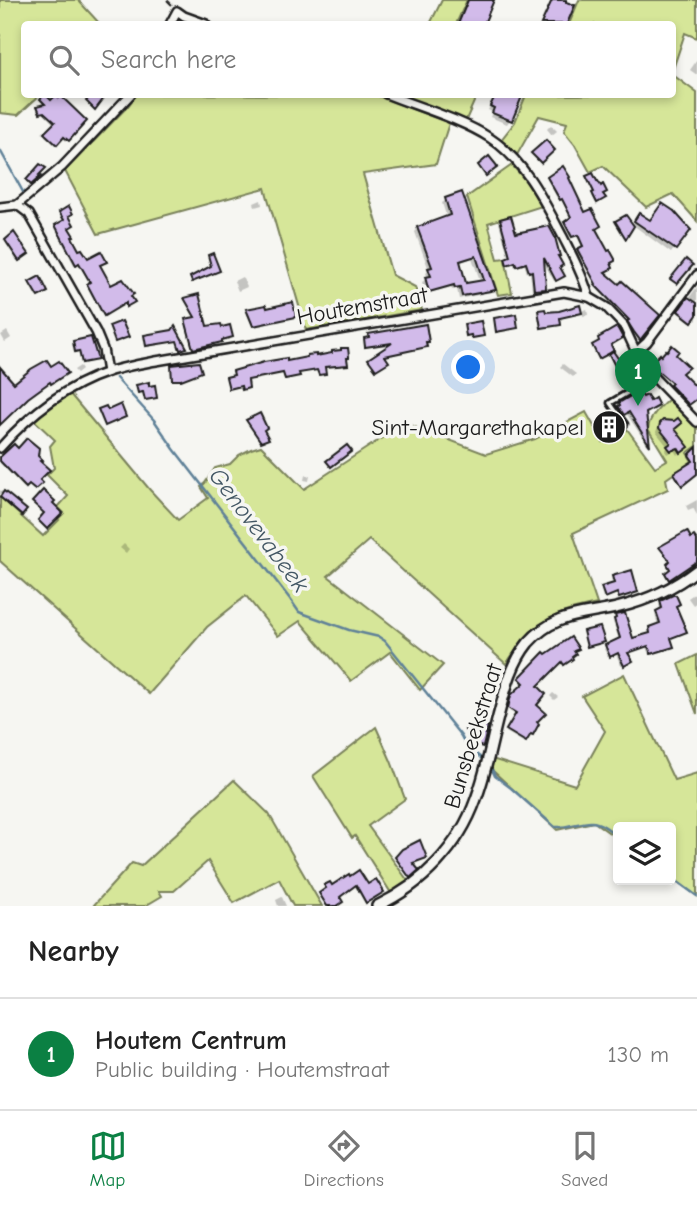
<!DOCTYPE html>
<html lang="en">
<head>
<meta charset="utf-8">
<style>
	body { margin:0; font-family:"Comic Neue",sans-serif; background:#f2f2f2; color:#222 }
	.controls { position:absolute; right:21px; bottom:21px; display:grid; overflow:hidden; border-radius:7px; box-shadow:0 4px 10px #0003 }
	.controls button { width:63px; height:63px; display:grid; place-items:center; padding:0; border:0; border-bottom:2px solid #e0e0e0; background:#fff; color:#222; font:35px sans-serif }
	.you { position:absolute; left:469px; top:368px; width:24px; height:24px; margin:-18px; border:5px solid #fff; border-radius:50%; background:#1a73e8; box-shadow:0 0 0 10px #1a73e833 }
	.badge { display:grid; place-items:center; width:46px; height:46px; border-radius:50%; background:#0b8043; color:#fff; font-size:23px; font-weight:700 }
	.pin { position:absolute; translate:-50% -58px; filter:drop-shadow(0 2px 4px #0008) }
	.pin::after { content:''; position:absolute; top:37px; width:24px; height:21px; background:inherit; clip-path:polygon(0 0,100% 0,50% 100%) }
	.list { margin:0; padding:0; list-style:none }
	h2 { display:flex; justify-content:space-between; align-items:center; height:91px; margin:0; padding:0 28px; font-size:30px }
	h2 small { font-size:23px; font-weight:400; color:#767676 }
	.list li { display:grid; grid-template-columns:46px 1fr auto; gap:21px; align-items:center; box-sizing:border-box; height:112px; padding:0 28px; border-top:2px solid #e0e0e0 }
	.list b { display:block; font-size:26px; white-space:nowrap }
	.list p { margin:0; font-size:23px; white-space:nowrap; color:#767676 }
	.list em { font-size:23px; font-style:normal; color:#767676 }
	.icon { flex:none; width:38px; height:38px; fill:none; stroke:currentColor; stroke-width:2; stroke-linecap:round; stroke-linejoin:round }
	.map { position:relative; flex:none; width:697px; height:906px; overflow:hidden }
	.search { position:absolute; background:#fff; box-shadow:0 4px 10px #0003; left:21px; right:21px; top:21px; height:77px; display:flex; align-items:center; gap:18px; box-sizing:border-box; padding:0 24px; border-radius:7px; color:#767676; font-size:26px }
	.sheet { height:203px; background:#fff }
	nav { display:flex; justify-content:space-around; align-items:center; box-sizing:border-box; height:98px; border-top:2px solid #e0e0e0; background:#fff; font-size:19px; color:#767676 }
	nav a { display:grid; justify-items:center; gap:4px }
	nav .on { color:#0b8043 }
	.map>svg:first-child { display:block }
	.green { fill:#d6e699; stroke:#79815a; stroke-width:2 }
	.shadow { fill:#0003; fill-rule:evenodd }
	.lines { fill:none; stroke-linecap:round; stroke-linejoin:round }
	.stream { stroke:#5f8198; stroke-width:2.5 }
	.building { fill:#d2bbea; stroke:#1c1c1c; stroke-width:2; fill-rule:evenodd }
	.service-casing { stroke:#1c1c1c; stroke-width:9 }
	.minor-casing { stroke:#1c1c1c; stroke-width:12 }
	.tertiary-casing { stroke:#1c1c1c; stroke-width:14 }
	.path { stroke:#1c1c1c; stroke-width:2; stroke-dasharray:7 5; stroke-linecap:butt }
	.service { stroke:#f6f6f2; stroke-width:3.5 }
	.minor { stroke:#f6f6f2; stroke-width:7 }
	.tertiary { stroke:#f6f6f2; stroke-width:9 }
	.labels { text-anchor:middle; dominant-baseline:central; stroke-width:7; stroke-linejoin:round; paint-order:stroke }
	.street-label { font-size:23px; fill:#1c1c1c; stroke:#f6f6f2 }
	.poi-label { font-size:23px; fill:#1c1c1c; stroke:#f6f6f2; text-anchor:end }
	.water-label { font-size:24px; font-style:italic; fill:#435764; stroke:#f6f6f2 }
</style>
</head>
<body>
<div class="map">
<svg width="697" height="906" viewBox="0 0 697 906">
	<rect width="100%" height="100%" fill="#f6f6f2"/>
	<filter id="ink" filterUnits="userSpaceOnUse"><feTurbulence type="fractalNoise" baseFrequency=".0143" numOctaves="2"/><feDisplacementMap in="SourceGraphic" scale="14" xChannelSelector="R" yChannelSelector="G"/><feConvolveMatrix kernelMatrix="1 2 1 2 8 2 1 2 1" color-interpolation-filters="sRGB"/></filter>
	<g filter="url(#ink)">
		<g class="green">
			<path d="M0,0H78L100,24H24V94L40,95L18,115L0,113Z"/>
			<path d="M442,0H467L456,24H430Z"/>
			<path d="M579,0H697V38L685,33L673,69L672,24H569Z"/>
			<path d="M673,75L697,93V221L673,194L646,207L603,166L590,172L575,145L564,131L567,123L539,116L517,155L501,140L515,122L526,95L672,94Z"/>
			<path d="M137,94L376,95L449,123L436,164L363,174L392,275L415,287L422,310L306,330L265,188L98,234L65,171L128,106Z"/>
			<path d="M398,95H477L466,120Z"/>
			<path d="M512,165L525,180L542,206L488,223L498,259L505,258L512,293L498,295L467,197Z"/>
			<path d="M70,394L150,490L178,520L208,498L201,487L205,483L215,468L230,464L239,455L251,449L261,446L304,489L405,423L486,454L535,439L586,412L603,442L627,429L655,467L667,460L648,429C649,417 660,407 669,399L697,428V446L687,453L692,461L666,479L668,489L573,533L597,604C548,614 535,622 506,664L369,540L328,576L443,665L420,690L390,652L351,681L300,621L278,636L246,596L207,627L149,694L0,561V497L43,536L59,520L58,519L64,513L58,507L68,496L47,475L54,468L50,446L55,440L34,420L50,407Z"/>
			<path d="M697,655V714L679,664Z"/>
			<path d="M624,674L674,780L697,773V896L671,877V827H618V839L594,822L557,830L492,770V759L575,785L605,731L582,696Z"/>
			<path d="M376,727L391,761L405,799L368,826L408,881L391,893L355,836L352,838L313,776Z"/>
			<path d="M234,780L269,814L322,906H293L279,879L234,903L208,861L174,891H159L162,896L145,906H93L132,863L141,866Z"/>
		</g>
		<g class="shadow">
			<path d="M552,0H564L563,3L573,6L565,24H541Z"/>
			<path d="M697,60V75L690,70Z"/>
			<path d="M496,94L510,120L507,124L490,117L492,112L488,110Z"/>
			<path d="M45,96L85,121L66,141L62,137L55,145L45,136L55,125L42,112L38,113L37,108L45,105L40,101Z"/>
			<path d="M551,125L557,131L552,135L547,129Z"/>
			<path d="M563,169L584,214L594,229L603,272L657,315L638,340L627,323L629,322L595,287L596,286L577,252L583,248L576,235L570,237L564,224L571,219L561,199L558,200L547,179Z"/>
			<path d="M592,175L604,198L596,203L592,196L594,194L586,178Z"/>
			<path d="M261,200L262,205L255,207L254,203Z"/>
			<path d="M446,200L494,289L491,292L459,299L457,289L452,290L451,287L426,294L422,282L428,278L426,273L429,270L415,232L418,228L447,218L442,203ZM472,258L481,283L465,285L459,263Z"/>
			<path d="M60,213L67,216V228L70,237L79,252L87,261L98,265L111,288L126,302L103,315L87,286L90,284L78,263L74,265L55,228L64,222Z"/>
			<path d="M626,217L632,225L636,219L688,230L671,253L633,225L625,238L616,223Z"/>
			<path d="M501,221L515,235L559,267L561,277L554,281L542,259L544,288L543,290H532L530,272L527,273L524,263L515,267L513,263L505,266L504,261L509,259L499,223Z"/>
			<path d="M13,235L26,254L17,261L5,242Z"/>
			<path d="M242,277L247,287L238,291L234,281Z"/>
			<path d="M30,283L45,292L36,297L29,284Z"/>
			<path d="M697,287V321L693,318L690,322L678,313Z"/>
			<path d="M185,299L206,328L231,337L220,340L219,343L192,349L185,322L195,319L184,300Z"/>
			<path d="M587,309L588,315L583,316L582,311Z"/>
			<path d="M265,310L294,317L252,326L246,312Z"/>
			<path d="M7,331L11,338L5,342L1,335Z"/>
			<path d="M74,343L96,360L81,364L78,351L74,352L72,344Z"/>
			<path d="M613,354L629,378H642L623,389L618,380L620,378L609,356Z"/>
			<path d="M673,355L680,373L693,387L697,383V396L687,405L670,387L672,385L650,366L660,357Z"/>
			<path d="M315,358L345,359L346,364L323,368L324,373L323,375L318,376L316,370L298,373L297,377L284,379L282,373L246,381V389L241,390L240,386L228,389L226,380L233,377L234,372Z"/>
			<path d="M563,364L576,374L573,377L560,367Z"/>
			<path d="M80,366L82,369L77,373L74,370Z"/>
			<path d="M639,393L644,414L649,445L648,446L626,413L621,416L617,410L620,404Z"/>
			<path d="M661,424L673,430L683,450L677,455L674,450L667,454L665,451L668,447L656,432L657,429Z"/>
			<path d="M18,451L40,483L33,490L27,484L24,488L0,463V460Z"/>
			<path d="M305,475L310,476L309,481L304,480Z"/>
			<path d="M0,490L21,508L25,510L19,515L0,498Z"/>
			<path d="M697,500V515L693,508L688,510L686,506Z"/>
			<path d="M686,533L691,541L697,543V559L668,580L665,575L670,571L667,566L670,563L660,549Z"/>
			<path d="M124,544L129,549L126,553L120,548Z"/>
			<path d="M613,578L634,593L618,598L616,593L603,598L601,590L613,585L611,579Z"/>
			<path d="M695,593L697,595V602L693,605L688,598Z"/>
			<path d="M661,603L675,607L683,633L670,639L672,647L649,655L646,647L627,653L628,663L621,666L616,654L608,657L604,649L619,640L613,622L614,619L624,615L632,640L649,635L648,630L658,626L655,614L661,611L659,605Z"/>
			<path d="M572,651L570,657L571,659L563,665L560,661L536,686L535,722L537,724L531,734L529,735L523,742L506,732L516,715L509,711L513,696L524,685L520,681L544,654Z"/>
			<path d="M553,693L558,697L554,700L550,696Z"/>
			<path d="M474,726L482,746L481,747L472,745V743L465,733Z"/>
			<path d="M350,879L382,892L365,903L354,885L337,897L335,906H326L319,895L326,890L325,888L330,884L331,888Z"/>
			<path d="M282,897L286,906H278L276,900Z"/>
		</g>
		<g class="lines">
			<g class="stream">
				<path d="M0,150L23,192"/>
				<path d="M116,378L154,420L174,449L290,599L299,612L349,630L379,637L385,641L461,736L466,746L481,758"/>
				<path d="M491,767L495,776L511,788L555,827C568,828 579,822 591,822C601,822 611,831 618,837"/>
				<path d="M671,877L697,896"/>
			</g>
		</g>
		<g class="building">
			<path d="M468,0H494L484,24H458Z"/>
			<path d="M552,0H566V2L575,5L567,24H541Z"/>
			<path d="M45,94L51,100L56,95L59,98L61,96L87,121L69,141L64,137L57,145L44,133L55,122L44,112L40,113L37,106L45,104L40,99Z"/>
			<path d="M92,94H107L95,110L86,101Z"/>
			<path d="M496,94H523L512,121L492,113L494,108L490,106Z"/>
			<path d="M546,140L555,150L541,163L531,153Z"/>
			<path d="M489,156L498,167L486,176L478,165Z"/>
			<path d="M40,164L46,168L39,175L41,176L31,185L26,180Z"/>
			<path d="M563,166L570,177L569,178L585,212L592,209L601,226L596,229L608,251L610,250L615,259V261L611,263L613,268L605,272L619,284L622,281L660,315L640,340L634,332L627,321L629,320L595,285L596,284L577,249L583,246L578,235L572,237L564,222L571,217L562,199L560,200L547,177Z"/>
			<path d="M593,173L597,181H598L601,186L603,184L607,192L603,194L606,198L597,203L592,193L594,192L586,176Z"/>
			<path d="M462,192L496,290L462,296L460,287L455,288L454,285L429,292L425,277L431,276L428,268L432,267L417,227L450,215L445,198ZM476,256L484,280L466,283L460,261Z"/>
			<path d="M662,203L674,211L691,230L676,250L634,221L639,213L650,220Z"/>
			<path d="M69,206L73,214L69,216L74,225L69,228L74,236L72,237L79,250L82,249L88,258L101,251L107,262L100,265L111,285L123,279L134,294L131,296L135,302L126,307V303L104,316L87,284L90,282L79,263L76,265L55,225L64,220L59,212Z"/>
			<path d="M626,215L634,226L626,239L615,221Z"/>
			<path d="M511,216L516,233L549,226L555,237L560,256H558L563,265L560,267L565,276L556,281L544,258L546,289L534,290L532,271L529,272L526,263L517,266L515,262L507,265L505,258L510,256L500,219Z"/>
			<path d="M14,232L29,254L19,261L5,240Z"/>
			<path d="M213,253L220,271L192,282L190,277L211,266L208,255Z"/>
			<path d="M686,259L693,265L677,284L670,279Z"/>
			<path d="M40,276L48,292L38,297L29,282Z"/>
			<path d="M199,294L207,326L221,324L222,327L230,325L233,337L222,340V342L193,349L185,319L195,317L184,298Z"/>
			<path d="M688,297L697,303V315L692,322L678,311Z"/>
			<path d="M293,302L296,317L253,326L246,309L266,305L267,308Z"/>
			<path d="M580,305L582,313L560,318L561,325L541,328L538,310L545,309L546,312L559,311Z"/>
			<path d="M516,314L518,328L496,332L494,318Z"/>
			<path d="M122,321L129,337L115,342L109,326Z"/>
			<path d="M481,321L484,336L472,338L471,335L466,336L464,324Z"/>
			<path d="M426,324L429,342H426L427,347L385,356L389,362L376,370L368,359L392,343L365,347L364,338L369,337L368,334Z"/>
			<path d="M175,326L187,348L180,350L177,341L146,346L144,335L172,330Z"/>
			<path d="M617,327L623,338L611,345L614,351L599,359L592,345L599,341L598,338Z"/>
			<path d="M91,337L98,360L82,363L79,351L75,352L73,341Z"/>
			<path d="M672,345L679,351L676,355L689,367L682,373L694,385L697,381V399L689,405L670,385L672,383L650,364L660,354L661,356L666,350L667,351Z"/>
			<path d="M341,348H348L349,356V358H347L348,365L325,367L326,374L319,375L317,370L299,373L300,376L285,379L283,373L248,380L249,388L242,390L241,386L229,389L226,377L234,375L233,371L264,362L287,358V361L307,357V355L316,354V356L332,353V351L341,350Z"/>
			<path d="M613,351L622,364L623,363L630,376L639,371L644,378L625,389L618,377L620,376L609,354Z"/>
			<path d="M47,360L51,366L59,361L68,373L51,384L50,382L28,398L0,425V367L14,383L31,369Z"/>
			<path d="M199,362L202,372L181,380H172L171,365Z"/>
			<path d="M149,382V386L155,385L157,398L145,400L143,392L138,393L136,385Z"/>
			<path d="M639,391L643,397L647,395L650,401L655,398L659,406L646,413L650,446L629,412L624,415L618,406L620,405L619,403Z"/>
			<path d="M121,404L126,417L105,426L98,409L106,406L108,410Z"/>
			<path d="M260,413L267,428L264,430L269,439L261,442L246,420Z"/>
			<path d="M678,418L682,423L675,429L689,447L681,453L678,448L671,451L667,446L671,443L659,428L660,423L663,420L674,421Z"/>
			<path d="M27,438L39,448L38,456L42,460L40,461L50,470L40,480L43,483L35,490L29,485L26,488L0,461V457L14,444L18,448Z"/>
			<path d="M347,445L352,451L331,467L326,461Z"/>
			<path d="M697,447V474L682,486L674,473L693,461L689,455Z"/>
			<path d="M43,490L55,501L53,503L63,513L47,529L38,520L44,513L32,502Z"/>
			<path d="M4,491L27,510L22,516L0,497Z"/>
			<path d="M687,531L691,538L694,536L697,540V561L669,580L665,573L670,569L667,564L670,561L659,547Z"/>
			<path d="M632,570L638,592L619,598L617,593L605,598L601,587L614,583L612,576Z"/>
			<path d="M673,595H676L680,604L676,606L687,632L671,638L674,647L651,654L648,646L628,653L633,661L624,666L618,653L610,657L605,645L620,638L614,619L616,618L615,615L625,613L633,638L650,633L649,627L660,623L656,611L662,608L660,601Z"/>
			<path d="M600,627L605,642L587,647L583,631Z"/>
			<path d="M571,637L579,649L574,651L576,654L572,657L573,659L564,665L562,662L538,686L546,694L537,705L546,713L537,722L539,724L533,735L531,734L526,742L506,730L516,713L508,708L511,695L524,683L519,678L544,652L546,654Z"/>
			<path d="M474,724L488,726L483,747L472,744V741L465,730Z"/>
			<path d="M420,840L427,858L413,863L419,870L410,878L395,857L402,849Z"/>
			<path d="M359,870L368,884L376,879L384,892L366,903L356,885L340,897L343,902L337,906H327L319,893L326,888L324,885L330,882L332,885L349,874L350,876Z"/>
		</g>
		<g class="lines">
			<g class="service-casing">
				<path id="service" d="M625,424L610,403L653,378"/>
			</g>
			<g class="minor-casing">
				<g id="minor">
					<path d="M170,24L177,11L184,16L206,24"/>
					<path d="M386,94C418,107 461,119 490,138C525,161 544,201 563,237C573,257 583,275 589,297"/>
					<path d="M17,205L29,214L96,332L103,349L107,372"/>
					<path d="M0,207L17,205L62,167L131,94"/>
					<path d="M636,352L647,342L697,275"/>
					<path d="M0,448C29,415 66,386 108,372C123,367 140,364 156,361L564,292L589,297L606,307L624,326L642,365L697,422"/>
				</g>
			</g>
			<g class="tertiary-casing">
				<path id="tertiary" d="M377,906C422,885 459,847 476,799C486,773 491,744 498,717C505,691 511,664 528,643C555,612 585,616 620,607C648,600 674,588 697,570"/>
			</g>
			<path class="path" d="M167,0L172,5"/>
			<use href="#service" class="service"/>
			<use href="#minor" class="minor"/>
			<use href="#tertiary" class="tertiary"/>
		</g>
	</g>
	<defs>
		<g id="building-disc" transform="scale(1.75)"><circle r="9.5" fill="#1c1c1c" stroke="#f6f6f2"/><path d="M-4-6H4V6H1V3H-1V6H-4ZM-2.5-4.3h1.7v1.8h-1.7ZM.8-4.3h1.7v1.8H.8ZM-2.5-1h1.7V.8h-1.7ZM.8-1h1.7V.8H.8Z" fill="#fff"/></g>
	</defs>
	<g fill-rule="evenodd">
		<use href="#building-disc" x="609" y="427"/>
	</g>
	<g class="labels">
		<g class="street-label">
			<text transform="translate(362 306) rotate(-10)">Houtemstraat</text>
			<text transform="translate(473 736) rotate(-73)">Bunsbeekstraat</text>
		</g>
		<g class="poi-label">
			<text x="584" y="427">Sint-Margarethakapel</text>
		</g>
		<g class="water-label">
			<text transform="translate(259 530) rotate(53)">Genovevabeek</text>
		</g>
	</g>
</svg>
<div class="controls">
<button><svg class="icon" aria-label="layers" viewBox="0 0 24 24"><path d="M12 4l9 5-9 5-9-5zM3 14l9 5 9-5"/></svg></button>
</div>
<div class="you"></div>
<div class="pin badge" style="left:638px;top:406px">1</div>
<div class="search"><svg class="icon" aria-label="search" viewBox="0 0 24 24"><circle cx="10" cy="10" r="6"/><path d="M15 15l6 6"/></svg>Search here</div>
</div>
<section class="sheet">
<h2>Nearby<small></small></h2>
<ul class="list">
<li><span class="badge">1</span><div><b>Houtem Centrum</b><p>Public building · Houtemstraat</p></div><em>130 m</em></li>
</ul>
</section>
<nav>
<a class="on"><svg class="icon" aria-label="map" viewBox="0 0 24 24"><path d="M3 6l6-2 6 2 6-2v14l-6 2-6-2-6 2zM9 4v14M15 6v14"/></svg>Map</a>
<a><svg class="icon" aria-label="directions" viewBox="0 0 24 24"><path d="M12 3l9 9-9 9-9-9zM9 14v-3h6M13 9l2 2-2 2"/></svg>Directions</a>
<a><svg class="icon" aria-label="saved" viewBox="0 0 24 24"><path d="M7 4h10v16l-5-4-5 4z"/></svg>Saved</a>
</nav>
</body>
</html>
